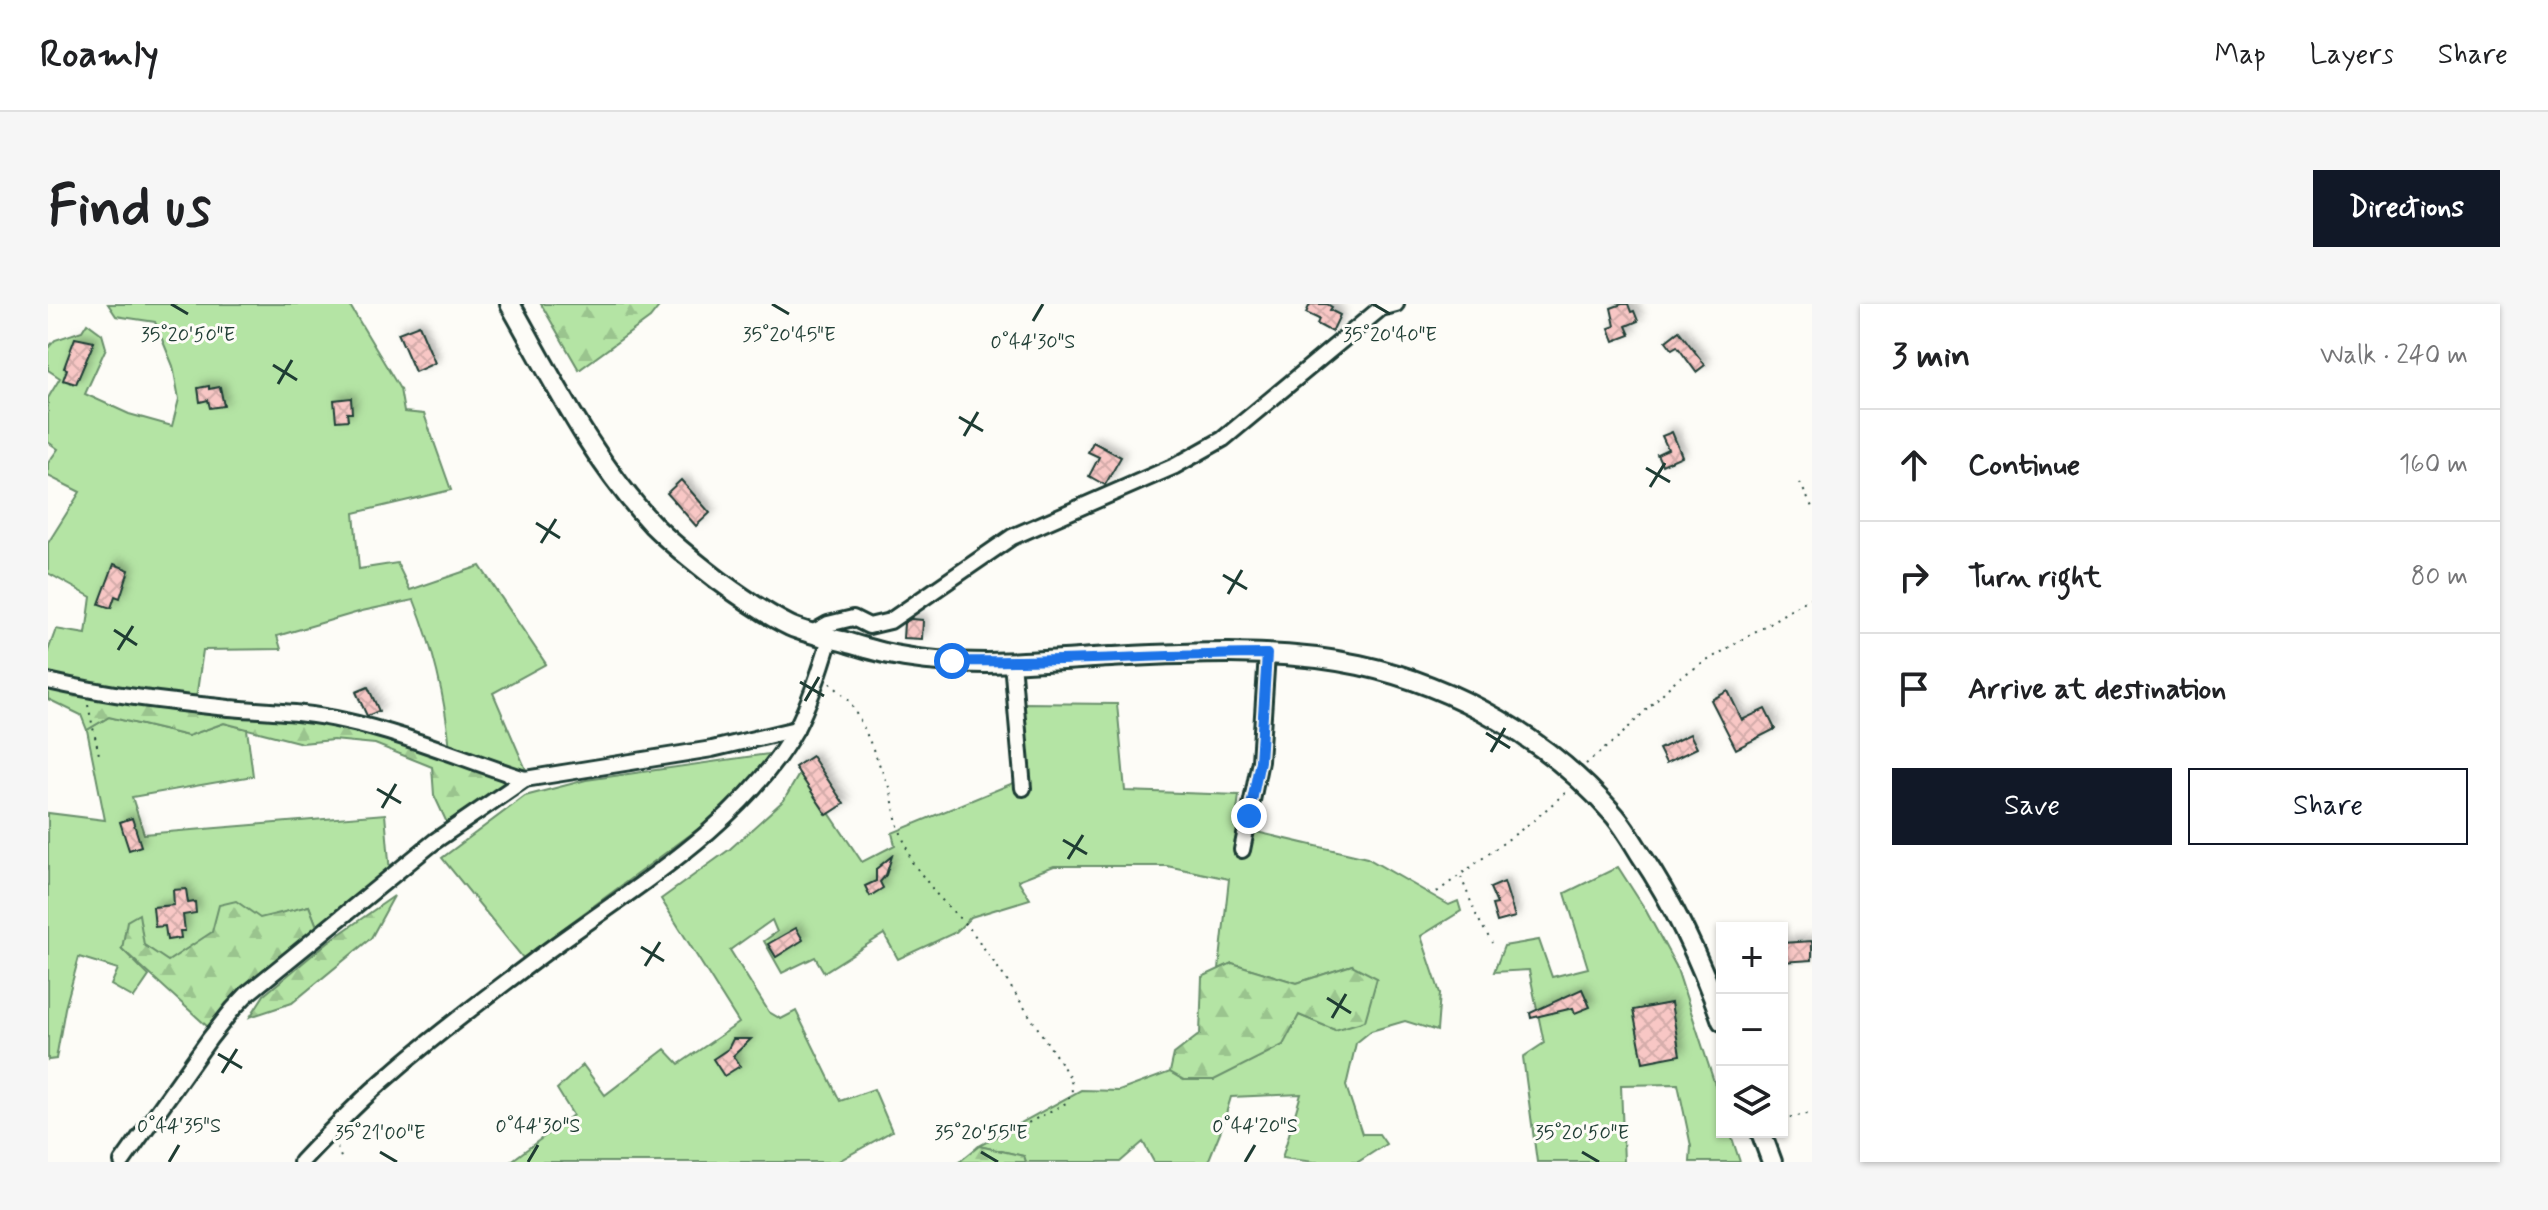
<!DOCTYPE html>
<html lang="en">
<head>
<meta charset="utf-8">
<style>
	body { margin:0; font-family:Mynerve,sans-serif; background:#f6f6f6; color:#202124 }
	.controls { position:absolute; right:24px; bottom:24px; display:grid; overflow:hidden; border-radius:0px; box-shadow:0 2px 6px #0004 }
	.controls button { width:72px; height:72px; display:grid; place-items:center; padding:0; border:0; border-bottom:2px solid #e0e0e0; background:#fff; color:#202124; font:40px sans-serif }
	.stop { position:absolute; width:24px; height:24px; margin:-18px; border:6px solid #1a73e8; border-radius:50%; background:#fff }
	.stop.end { background:#1a73e8; border-color:#fff; box-shadow:0 2px 8px #0008 }
	.list { margin:0; padding:0; list-style:none }
	h2 { display:flex; justify-content:space-between; align-items:center; height:104px; margin:0; padding:0 32px; font-size:34px }
	h2 small { font-size:26px; font-weight:400; color:#757577 }
	.list li { display:grid; grid-template-columns:52px 1fr auto; gap:24px; align-items:center; box-sizing:border-box; height:112px; padding:0 32px; border-top:2px solid #e0e0e0 }
	.list b { display:block; font-size:30px; white-space:nowrap }
	.list em { font-size:26px; font-style:normal; color:#757577 }
	.actions { display:flex; gap:16px; padding:24px 32px }
	.actions a { flex:1; padding:18px 0; border:2px solid #111827; border-radius:0px; text-align:center; font-size:28px; color:#111827 }
	.actions .main { background:#111827; color:#fff }
	.icon { flex:none; width:44px; height:44px; fill:none; stroke:currentColor; stroke-width:2; stroke-linecap:round; stroke-linejoin:round }
	.map { position:relative; flex:none; width:1764px; height:858px; overflow:hidden; border-radius:0px }
	header { display:flex; align-items:center; gap:48px; box-sizing:border-box; height:112px; padding:0 40px; background:#fff; border-bottom:2px solid #e0e0e0 }
	header strong { font-size:38px }
	nav { display:flex; gap:44px; margin-inline-start:auto; font-size:28px }
	.intro { display:flex; align-items:center; justify-content:space-between; box-sizing:border-box; height:192px; padding:0 48px }
	h1 { margin:0; font-size:56px }
	.button { padding:20px 36px; border-radius:0px; background:#111827; color:#fff; font-size:28px; font-weight:700 }
	main { display:flex; gap:48px; padding:0 48px }
	aside { flex:1; background:#fff; border-radius:0px; box-shadow:0 2px 6px #0004 }
	.map>svg:first-child { display:block }
	.green { fill:#b4e4a4; stroke:#6a906c; stroke-width:2 }
	.forest { fill:url(#forest-firs); stroke:#6a906c; stroke-width:2 }
	.building { fill:url(#building-cross-hatch); stroke:#1f3d34; stroke-width:2; filter:url(#shadow) }
	.lines { fill:none; stroke-linecap:round; stroke-linejoin:round }
	.minor-casing { stroke:#1f3d34; stroke-width:20 }
	.major-casing { stroke:#1f3d34; stroke-width:24 }
	.path { stroke:#1f3d34; stroke-width:2; stroke-dasharray:2 6; stroke-linecap:butt }
	.minor { stroke:#fdfcf7; stroke-width:14 }
	.major { stroke:#fdfcf7; stroke-width:18 }
	.route { stroke:#1a73e8; stroke-width:10 }
	.ticks { fill:none; stroke:#1f3d34; stroke-width:3 }
	.ticks-label { font-size:20px; text-anchor:middle; fill:#1f3d34; stroke:#fdfcf7; stroke-width:6; stroke-linejoin:round; paint-order:stroke }
</style>
</head>
<body>
<header>
<strong>Roamly</strong>
<nav><a>Map</a><a>Layers</a><a>Share</a></nav>
</header>
<div class="intro"><h1>Find us</h1><a class="button">Directions</a></div>
<main>
<div class="map">
<svg width="1764" height="858" viewBox="0 0 1764 858">
	<defs>
		<pattern id="forest-firs" width="22" height="20" patternUnits="userSpaceOnUse" patternTransform="scale(2)"><rect width="22" height="20" fill="#b4e4a4"/><path d="M5 1l3.5 6h-7zM16 11l3.5 6h-7z" fill="#9ac48e"/></pattern>
		<pattern id="building-cross-hatch" width="8" height="8" patternUnits="userSpaceOnUse" patternTransform="scale(2)"><rect width="8" height="8" fill="#f8c7c5"/><path d="M0 0l8 8M0 8l8-8" fill="none" stroke="#d4acaa"/></pattern>
		<filter id="shadow"><feDropShadow dx="4.5" dy="-4.5" stdDeviation="4" flood-color="#0004"/></filter>
	</defs>
	<rect width="100%" height="100%" fill="#fdfcf7"/>
	<filter id="ink" filterUnits="userSpaceOnUse"><feTurbulence type="fractalNoise" baseFrequency=".0125" numOctaves="2"/><feDisplacementMap in="SourceGraphic" scale="16" xChannelSelector="R" yChannelSelector="G"/><feConvolveMatrix kernelMatrix="1 2 1 2 8 2 1 2 1" color-interpolation-filters="sRGB"/></filter>
	<g filter="url(#ink)">
		<g class="green">
			<path d="M60,0H301L352,85L356,108L376,110L403,186L306,209L311,265L349,259L362,286L432,262L498,360L445,389L479,468L402,445C397,392 386,346 366,296L314,307L229,332L233,345L155,346L148,395L65,385L0,371V347L8,325L38,330L43,293L0,269V239L32,188L0,172V159L10,145L0,138V94L12,74L0,66V44L7,36L34,27L39,19L54,30L58,44L37,90L81,110L124,122L131,95L125,62L107,18L68,12Z"/>
			<path d="M974,399L1069,400L1077,487L1191,491L1187,523L1319,554L1401,601L1410,597L1413,607L1373,632L1392,689L1389,727L1357,717L1323,727L1308,739L1298,782L1314,830H1331L1338,840L1310,858H1266L1234,854L1253,790L1183,793L1173,826L1160,858H1106L1095,838L1072,858H978L976,852L931,842L1033,786L1071,787L1122,768L1136,776L1251,711L1287,726L1304,661L1249,679L1184,659L1171,665L1181,575L1119,562H1006L970,576L982,595L923,613L908,628L850,655L836,630L776,668L767,653L734,669L716,637L729,628L724,616L682,646L721,708L733,715L748,707L792,797L826,785L844,827L789,858H462L525,811L509,785L535,761L557,791L617,745L631,760L691,719L613,595L682,545L736,496L753,467L814,558L847,541L844,529L980,473Z"/>
			<path d="M61,413L140,432L176,419L199,425L205,472L84,493L96,530L337,510L342,569L270,625L261,602L165,628L120,658L96,641L74,645L101,672L86,694L63,681L70,665L31,653L17,704L8,755L0,756V509L57,516L39,426Z"/>
			<path d="M727,449L701,482L650,525L475,654L394,554L477,492L538,476Z"/>
			<path d="M1570,563L1597,605L1628,662L1674,802V828H1682L1692,858H1642L1643,842L1630,780L1573,781L1576,858H1489L1475,753L1496,739L1481,666L1446,668L1456,642L1491,636L1504,673L1540,664L1517,589Z"/>
		</g>
		<g class="forest">
			<path d="M493,0H613L602,14L531,66Z"/>
			<path d="M0,384L80,400L234,412L309,426L443,470L460,481L400,521L386,491L384,463L327,440L285,436L254,439L176,419L140,432L61,413L39,426L33,411L0,395Z"/>
			<path d="M346,592L323,634L244,699L202,713L216,691L280,638Z"/>
			<path d="M188,597L212,614L261,602L270,625L189,689L161,724L74,645L79,617L91,610L96,641L120,657L164,628L171,601Z"/>
			<path d="M1184,659L1249,679L1304,661L1329,674L1317,717L1287,726L1251,711L1235,741L1166,776H1136L1122,768L1126,750L1152,730L1154,673Z"/>
			<path d="M931,842L976,852L978,858H911Z"/>
		</g>
		<g class="building">
			<path d="M1262,0H1279L1284,3L1282,6L1292,11L1284,28L1269,20L1271,15L1258,9Z"/>
			<path d="M1574,0H1580L1583,8L1586,7L1590,17L1578,22L1582,31L1566,37L1561,24L1567,22L1563,4Z"/>
			<path d="M371,21L387,59L367,68L350,29Z"/>
			<path d="M1631,27L1657,61L1648,68L1629,42L1624,45L1618,37Z"/>
			<path d="M27,34L46,38L28,80L15,76L19,65L16,64Z"/>
			<path d="M161,82V85L172,83L176,102L162,104L160,96L152,98L150,84Z"/>
			<path d="M303,94L304,109H299L300,116L288,117L286,96Z"/>
			<path d="M1624,128L1634,152L1614,161L1609,150L1620,145L1614,132Z"/>
			<path d="M1045,138L1073,153L1057,181L1041,172L1051,153L1040,148Z"/>
			<path d="M633,176L662,209L648,222L619,189Z"/>
			<path d="M66,260L81,266L72,294L67,292L63,304L51,300Z"/>
			<path d="M863,315L875,316L874,335L855,334L856,319Z"/>
			<path d="M320,383L331,407L319,412L308,388Z"/>
			<path d="M1680,387L1694,416L1717,405L1727,425L1688,445L1663,396Z"/>
			<path d="M1642,430L1649,444L1618,459L1611,445Z"/>
			<path d="M764,452L796,500L779,511L747,463Z"/>
			<path d="M84,514L93,542L81,546L72,518Z"/>
			<path d="M844,552L838,571L832,578L835,584L822,592L817,582L828,577V565Z"/>
			<path d="M1456,578L1467,613L1449,618L1444,601L1449,600L1442,584Z"/>
			<path d="M138,585L140,599L147,598L148,609L135,611L137,627H132L133,634L119,636L117,622L107,623L105,603L126,601L125,586Z"/>
			<path d="M748,624L755,636L728,653L720,640Z"/>
			<path d="M1764,637V656L1734,658V639Z"/>
			<path d="M1534,685L1542,703L1527,709L1525,704L1483,714L1482,709Z"/>
			<path d="M1623,699L1632,751L1595,758L1585,706Z"/>
			<path d="M685,735H703L685,752L692,762L676,772L665,755L680,745Z"/>
		</g>
		<g class="lines">
			<g class="minor-casing">
				<g id="minor">
					<path d="M764,329L780,320L805,314L821,322L842,317L964,233L1127,162L1175,135L1333,4L1348,0"/>
					<path d="M964,358L975,484"/>
					<path d="M0,377C60,391 121,398 181,404C220,407 259,408 297,417C358,430 417,456 477,475"/>
					<path d="M1194,546L1212,457L1219,350"/>
					<path d="M74,858L162,734L185,705L199,690L387,537L477,475L664,445L748,425"/>
					<path d="M253,858C282,827 312,796 344,769C388,730 436,695 482,660C572,591 692,526 748,425C763,396 773,365 782,334"/>
				</g>
			</g>
			<g class="major-casing">
				<g id="major">
					<path d="M462,0C505,76 544,156 605,221C625,241 648,259 670,276C693,293 716,309 742,322C758,329 777,333 794,337C811,342 829,348 846,351C917,365 992,357 1063,353C1144,349 1231,344 1311,361C1408,382 1502,436 1567,512C1577,524 1585,538 1593,551C1628,603 1653,658 1674,717"/>
					<path d="M1713,828L1724,858"/>
				</g>
			</g>
			<g class="path">
				<path d="M1752,179L1764,203"/>
				<path d="M782,379L800,395L816,424L843,488L849,519L864,558L890,592L923,626L955,671L1023,775L1024,789L1018,799L961,829L949,839"/>
				<path d="M40,401L52,455"/>
				<path d="M1538,460L1572,432L1629,375L1764,293"/>
				<path d="M1413,573L1429,613L1444,639"/>
				<path d="M1389,588L1485,517L1518,488"/>
				<path d="M1734,815L1764,809"/>
				<path d="M289,844L295,858"/>
			</g>
			<use href="#minor" class="minor"/>
			<use href="#major" class="major"/>
		</g>
	</g>
	<g class="lines" filter="url(#ink)">
		<path class="route" d="M904,357C1009,359 1114,350 1219,350L1212,457L1201,512"/>
	</g>
	<path class="ticks" d="M123,0L140,10M724,0L741,10M1325,0L1342,10M985,17L995,0M225,61L249,76M230,80L244,56M911,113L935,127M916,132L930,108M1598,164L1622,178M1602,183L1617,159M488,219L512,234M493,239L508,215M1175,271L1199,285M1180,290L1194,266M66,326L89,341M70,346L85,322M752,378L776,392M757,397L771,373M1438,429L1462,444M1443,448L1457,424M329,485L353,499M334,504L348,480M1015,536L1039,550M1020,555L1035,531M593,643L616,657M597,662L612,638M1279,694L1303,709M1284,714L1298,690M170,750L194,764M174,769L189,745M332,848L349,858M933,848L950,858M1534,848L1551,858M121,858L131,841M480,858L490,841M1197,858L1207,841"/>
	<g class="ticks-label">
		<text x="140" y="37">35°20'50"E</text>
		<text x="741" y="37">35°20'45"E</text>
		<text x="1342" y="37">35°20'40"E</text>
		<text x="985" y="44">0°44'30"S</text>
		<text x="131" y="828">0°44'35"S</text>
		<text x="490" y="828">0°44'30"S</text>
		<text x="1207" y="828">0°44'20"S</text>
		<text x="332" y="835">35°21'00"E</text>
		<text x="933" y="835">35°20'55"E</text>
		<text x="1534" y="835">35°20'50"E</text>
	</g>
</svg>
<div class="controls">
<button>+</button>
<button>−</button>
<button><svg class="icon" aria-label="layers" viewBox="0 0 24 24"><path d="M12 4l9 5-9 5-9-5zM3 14l9 5 9-5"/></svg></button>
</div>
<div class="stop" style="left:904px;top:357px"></div>
<div class="stop end" style="left:1201px;top:512px"></div>
</div>
<aside>
<h2>3 min<small>Walk · 240 m</small></h2>
<ul class="list">
<li><svg class="icon" aria-label="ahead" viewBox="0 0 24 24"><path d="M12 20V5M6 11l6-6 6 6"/></svg><div><b>Continue</b></div><em>160 m</em></li>
<li><svg class="icon" aria-label="right" viewBox="0 0 24 24"><path d="M7 20v-9h11M14 6l5 5-5 5"/></svg><div><b>Turn right</b></div><em>80 m</em></li>
<li><svg class="icon" aria-label="arrive" viewBox="0 0 24 24"><path d="M6 21V4h12l-3 4 3 4H6"/></svg><div><b>Arrive at destination</b></div></li>
</ul>
<div class="actions"><a class="main">Save</a><a>Share</a></div>
</aside>
</main>
</body>
</html>
